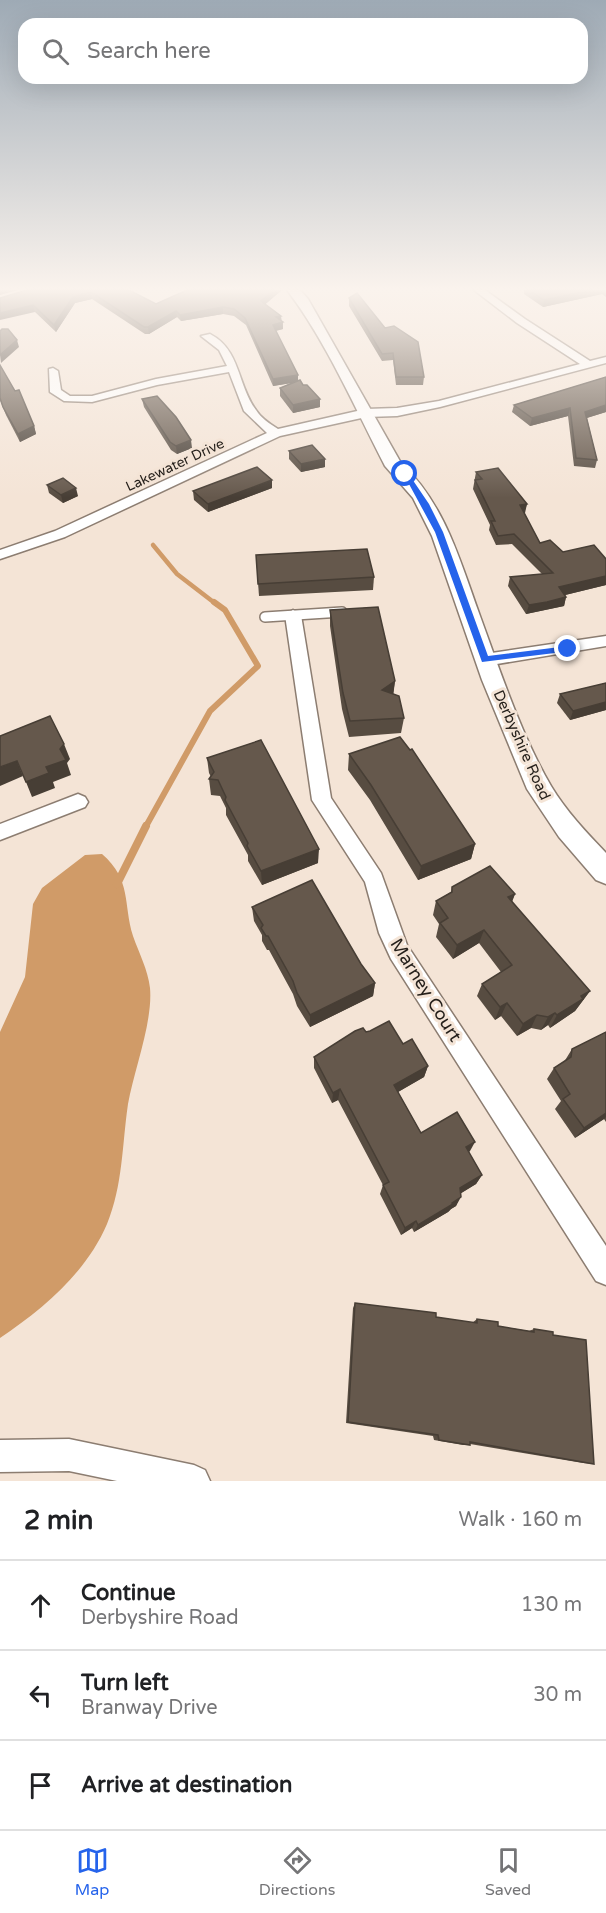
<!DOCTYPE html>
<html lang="en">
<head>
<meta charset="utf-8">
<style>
	body { margin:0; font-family:"Varela Round",sans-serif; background:#f6f6f6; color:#202124 }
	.stop { position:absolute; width:18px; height:18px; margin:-14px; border:4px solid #2563eb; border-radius:50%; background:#fff }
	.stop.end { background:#2563eb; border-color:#fff; box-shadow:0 2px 6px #0008 }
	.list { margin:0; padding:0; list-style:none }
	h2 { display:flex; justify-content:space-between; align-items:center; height:78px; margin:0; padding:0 24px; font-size:26px }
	h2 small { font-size:20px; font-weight:400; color:#757577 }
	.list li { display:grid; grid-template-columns:39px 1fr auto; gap:18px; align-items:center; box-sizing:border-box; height:90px; padding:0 24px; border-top:2px solid #e0e0e0 }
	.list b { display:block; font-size:22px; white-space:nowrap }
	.list p { margin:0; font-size:20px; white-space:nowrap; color:#757577 }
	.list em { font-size:20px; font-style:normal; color:#757577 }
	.icon { flex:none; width:33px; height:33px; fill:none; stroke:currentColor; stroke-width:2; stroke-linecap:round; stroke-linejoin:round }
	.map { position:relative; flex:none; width:606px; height:1481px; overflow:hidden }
	.search { position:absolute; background:#fff; box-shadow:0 6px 24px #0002; left:18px; right:18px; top:18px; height:66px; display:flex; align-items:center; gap:15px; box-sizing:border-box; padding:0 21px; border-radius:18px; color:#757577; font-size:22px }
	.sheet { height:348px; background:#fff }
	nav { display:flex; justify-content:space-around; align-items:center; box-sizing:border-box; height:84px; border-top:2px solid #e0e0e0; background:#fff; font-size:16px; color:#757577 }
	nav a { display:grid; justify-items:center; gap:3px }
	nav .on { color:#2563eb }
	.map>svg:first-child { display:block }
	.water { fill:#d09b68 }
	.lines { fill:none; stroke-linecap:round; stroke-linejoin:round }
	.stream-far2 { stroke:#d09b68; stroke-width:4.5 }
	.stream-far1 { stroke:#d09b68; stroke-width:6 }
	.stream { stroke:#d09b68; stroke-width:8 }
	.service-casing { stroke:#8c7d71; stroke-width:12 }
	.minor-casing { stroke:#8c7d71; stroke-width:3 }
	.tertiary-casing { stroke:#8c7d71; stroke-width:3 }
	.service { stroke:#fff; stroke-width:9 }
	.minor { fill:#fff; fill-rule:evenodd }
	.tertiary { fill:#fff; fill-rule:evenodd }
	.wall { fill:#574c41 }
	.shaded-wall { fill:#473e35 }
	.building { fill:#65584c; stroke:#473e35; stroke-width:1.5 }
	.route { fill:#2563eb }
	.labels { text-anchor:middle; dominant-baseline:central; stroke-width:6; stroke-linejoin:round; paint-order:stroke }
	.far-street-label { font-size:14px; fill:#241f1a; stroke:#f4e4d6 }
	.street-label { font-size:15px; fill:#241f1a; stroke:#f4e4d6 }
	.near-street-label { font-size:18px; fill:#241f1a; stroke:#f4e4d6 }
</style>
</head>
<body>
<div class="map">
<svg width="606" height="1481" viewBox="0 0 606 1481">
	<rect width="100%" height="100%" fill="#f4e4d6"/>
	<path class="water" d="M102,854C132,880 123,904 133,936C139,953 148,970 150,988C153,1022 134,1070 128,1104C122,1145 123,1185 107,1224C86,1273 43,1309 0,1338V1032L25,977L33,904L42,888L85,855Z"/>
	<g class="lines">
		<path class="stream-far2" d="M153,545L177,574L216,604"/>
		<path class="stream-far1" d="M145,828L210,711L258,666L225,610L214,602"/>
		<path class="stream" d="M117,884L146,826"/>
		<g class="service-casing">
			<path id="service" d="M265,617L342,612"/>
		</g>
		<g class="minor-casing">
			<g id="minor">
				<path d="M474,290H485L525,319L590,361L606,357V363L440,407L397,416L366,417L280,436L65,537L0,559V550L55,531L267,433L244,411L229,372L157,385L92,402L64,401L50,392L49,369L53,368L58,371L61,390L70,396H92L156,379L227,366L219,350L201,336L210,334C241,350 237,385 256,410C261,418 270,424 278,429L366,409L397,408L439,401L580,364L517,323Z"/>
				<path d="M293,610L301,615L331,798L381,873L407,945L606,1246V1285L596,1281L391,959L379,933L365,882L312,800L285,615Z"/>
				<path d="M606,636V646L485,666L479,664L477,660L479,656L485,654Z"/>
				<path d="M78,794L85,797L88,802L85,807L0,840V824Z"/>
				<path d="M69,1439L194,1465L205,1470L210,1481H117L69,1471L0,1472V1440Z"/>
			</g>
		</g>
		<g class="tertiary-casing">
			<path id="tertiary" d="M287,290H300L308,299L401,463C445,504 460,561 480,616C500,671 522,737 551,786C566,811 586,832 606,853V884L596,880L559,837L527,789L482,680L432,536L413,498L385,466C356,410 325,339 287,290Z"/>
		</g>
		<use href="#service" class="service"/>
		<use href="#minor" class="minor"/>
		<use href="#tertiary" class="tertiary"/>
	</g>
	<g class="wall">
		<path d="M129,290L156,304L187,290H282L265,304L283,322V329L276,331L298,381L320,399V407L293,413L280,396V388L291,383L273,386L246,325L234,316L223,314L181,321L177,317L149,334H145L92,299L75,303L56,332L35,312L0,298Z"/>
		<path d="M524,290H606V297L602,294L543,307L524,294Z"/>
		<path d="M349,298L424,377L423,385H396L393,360L382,361L349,306Z"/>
		<path d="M0,365L34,426L36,434L20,442L6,415L0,400Z"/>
		<path d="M606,377V412L587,418L597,460L595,468L574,466L568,416L530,426L512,412L514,405Z"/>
		<path d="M142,399L192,448L177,454L171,450L144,407Z"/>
		<path d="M289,451L325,467L301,472L289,459Z"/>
		<path d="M476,472L527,504L524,513L540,543L563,552L606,559V585L565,595L566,597L564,606L526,614L508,586L510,577L542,574L512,544L496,545L489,530L490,525L473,489Z"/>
		<path d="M47,485L78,496L63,503L49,493Z"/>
		<path d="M272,488L208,512L194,500L193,491Z"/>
		<path d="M256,555L374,577L373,590L259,596Z"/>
		<path d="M330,610L395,681L393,694L404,718L401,733L349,737L342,709L330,626Z"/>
		<path d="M606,683V710L570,720L557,703L560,694Z"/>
		<path d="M349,754L475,844L471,859L418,880L370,800L348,770Z"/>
		<path d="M207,758L318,863L262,885L248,861V855L226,815V808L220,796L211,795L209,779L211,777L209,773Z"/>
		<path d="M452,887L515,894L512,902L590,991L575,1011L550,1028L548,1025L541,1030L531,1028L517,1036L501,1016L495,1020L477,996L482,984L501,972L479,943L453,959L436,937L439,924L433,915L436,901L451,892Z"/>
		<path d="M252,907L361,964L375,983L373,996L310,1027L297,1006L293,994L269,950H267L262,941V935L254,921Z"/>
		<path d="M366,1032L403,1044L428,1066L424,1077L398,1092L421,1133L470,1151L468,1152L482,1175L476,1184L461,1193L456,1206L451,1209L448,1212L414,1232L412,1228L401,1235L380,1194L383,1185L338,1100L332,1103L314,1068V1057Z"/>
		<path d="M606,1032V1122L604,1119L575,1138L555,1109L561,1101L547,1079L554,1068L564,1062L572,1049Z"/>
		<path d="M355,1303L472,1323L477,1319L498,1326L529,1331L534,1329L553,1335L594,1464L583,1463L470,1444V1445H463L434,1440L433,1436L346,1423L353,1308Z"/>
	</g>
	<g class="shaded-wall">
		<path d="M0,290H18L0,295Z"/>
		<path d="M274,290H282L261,308V301Z"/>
		<path d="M592,290H603L602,294L543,307L544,300Z"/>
		<path d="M91,292L92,299L75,303L56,332L54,325L73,297Z"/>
		<path d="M33,305L35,312L0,320V313Z"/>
		<path d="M223,307V314L181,321L180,315Z"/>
		<path d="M176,311L177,317L149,334L148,327Z"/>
		<path d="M281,316L283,329L273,331V325L276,317Z"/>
		<path d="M17,340L19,347L1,363L0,355Z"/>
		<path d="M298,375V382L273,386V379Z"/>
		<path d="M320,399V407L293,413V405Z"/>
		<path d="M606,405V412L583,419L585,412Z"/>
		<path d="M570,408L568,416L530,426L532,418Z"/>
		<path d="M34,426L36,434L20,442L18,434Z"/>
		<path d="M191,440L192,448L177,454L176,446Z"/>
		<path d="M325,459V467L301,472V464Z"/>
		<path d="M272,480V488L208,512V504Z"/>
		<path d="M76,488L78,496L63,503L61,495Z"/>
		<path d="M527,504L525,513L518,514L520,505Z"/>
		<path d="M606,576V585L557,597L559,587Z"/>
		<path d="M566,597L564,606L526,614L529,605Z"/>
		<path d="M395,681L393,697L382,690Z"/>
		<path d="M606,702V710L570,720L573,711Z"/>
		<path d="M64,744L70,759L67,763L71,775L53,782L55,788L32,797L26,782Z"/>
		<path d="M17,761L23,776L0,786V767Z"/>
		<path d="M475,844L471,859L418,880L421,866Z"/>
		<path d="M319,849L318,863L262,885L261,871Z"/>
		<path d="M515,894L509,908L508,897Z"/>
		<path d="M484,930L479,943L453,959L457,945Z"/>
		<path d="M375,983L373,996L310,1027V1015Z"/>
		<path d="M590,991L575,1011L550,1028L557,1015L581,996Z"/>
		<path d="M507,1003L501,1016L495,1020L500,1007Z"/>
		<path d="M555,1013L548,1025L541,1030L548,1017Z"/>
		<path d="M537,1015L531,1028L517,1036L523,1024Z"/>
		<path d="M428,1066L424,1077L391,1096L394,1085Z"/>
		<path d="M340,1089L338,1100L332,1103L333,1093Z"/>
		<path d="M606,1113V1117L604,1119L575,1138L584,1128Z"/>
		<path d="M475,1142L470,1151L461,1157L466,1147Z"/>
		<path d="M482,1175L476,1184L455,1197L460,1188Z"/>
		<path d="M461,1197L456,1206L451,1209L448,1212L414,1232L418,1225Z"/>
		<path d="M416,1221L412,1228L401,1235L405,1228Z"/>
	</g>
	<g class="building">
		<path d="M27,290H129L156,304L187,290H274L261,301L281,316L276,317L283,322L273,325L298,375L273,379L245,318L234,309L223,307L180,315L176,311L148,327H144L91,292L73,297L54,325L33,305L0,313V298Z"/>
		<path d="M529,290H592L544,300Z"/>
		<path d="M357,293L385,328L394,326L418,342L424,377H396L393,353L382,354L349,298Z"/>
		<path d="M2,329H8L17,340L0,355V331Z"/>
		<path d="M0,365L15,391L19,390L34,426L18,434L3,407L0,398Z"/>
		<path d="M606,377V405L585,412L597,460L576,458L570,408L532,418L514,405Z"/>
		<path d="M300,380L303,385H307L320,399L293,405L280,388Z"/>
		<path d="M157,396L176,417L191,440L176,446L170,442L142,399Z"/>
		<path d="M312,445L325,459L301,464L289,451Z"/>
		<path d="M257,467L272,480L208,504L193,491Z"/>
		<path d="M498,468L527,504L520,505L540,543L550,540L563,552L594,545L606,559V576L559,587L566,597L547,602L529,605L510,577L553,573L514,534L498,536L491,521H495L475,480L482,479L476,472Z"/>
		<path d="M63,478L76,488L61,495L47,485Z"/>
		<path d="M367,549L374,577L258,584L256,555Z"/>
		<path d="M378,607L395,681L382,690L399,696L404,718L350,721L343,693L330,610Z"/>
		<path d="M606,683V702L573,711L560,694Z"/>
		<path d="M50,716L64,744L60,749L66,760L46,767L49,773L26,782L17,761L0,767V736Z"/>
		<path d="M400,737L410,750L412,749L475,844L421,866L371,785L349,754Z"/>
		<path d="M261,740L319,849L261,871L247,846L248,843L225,800L226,797L218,780L209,779L214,772L207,758Z"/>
		<path d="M490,866L515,894L508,897L590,991L581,996L583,999L557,1015L555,1013L548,1017L537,1015L523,1024L507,1003L500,1007L482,984L512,965L484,930L457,945L440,923L448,918L436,901L452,892V887Z"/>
		<path d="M312,880L361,964L375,983L310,1015L297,993L293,981L268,936H266L261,928L263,925L252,907Z"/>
		<path d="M389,1021L403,1044L412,1039L428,1066L394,1085L421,1133L457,1112L475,1142L466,1147L482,1175L460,1188L461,1197L452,1203L453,1204L418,1225L416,1221L405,1228L383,1185L389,1182L340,1089L333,1093L314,1057L355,1031L363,1028L366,1032L370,1031Z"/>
		<path d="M606,1032V1113L584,1128L563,1099L570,1094L554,1068L571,1057L572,1049Z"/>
		<path d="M355,1303L436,1313V1317L477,1323V1319L498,1322V1326L534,1332V1329L553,1332V1335L586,1340L594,1464L470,1442V1445L439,1440L438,1435L348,1422Z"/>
	</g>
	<linearGradient id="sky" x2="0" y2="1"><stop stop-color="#9eaab5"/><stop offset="0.58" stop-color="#faf3ed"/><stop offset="1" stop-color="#faf3ed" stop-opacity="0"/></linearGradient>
	<rect width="606" height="498" fill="url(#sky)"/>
	<path class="route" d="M403,473H408L429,504L443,532L488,656L568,646L572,649L571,651L482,662L435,532Z"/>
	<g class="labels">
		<g class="far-street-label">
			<text transform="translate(175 465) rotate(-25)">Lakewater Drive</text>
		</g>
		<g class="street-label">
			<text transform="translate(522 745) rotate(66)">Derbyshire Road</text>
		</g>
		<g class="near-street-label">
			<text transform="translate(426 990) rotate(58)">Marney Court</text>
		</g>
	</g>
</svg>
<div class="stop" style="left:405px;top:474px"></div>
<div class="stop end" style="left:568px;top:649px"></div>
<div class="search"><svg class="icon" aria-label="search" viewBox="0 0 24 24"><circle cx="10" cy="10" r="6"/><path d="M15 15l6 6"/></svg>Search here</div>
</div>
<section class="sheet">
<h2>2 min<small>Walk · 160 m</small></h2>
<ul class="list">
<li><svg class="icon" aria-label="ahead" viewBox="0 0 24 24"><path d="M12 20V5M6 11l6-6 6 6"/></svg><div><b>Continue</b><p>Derbyshire Road</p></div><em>130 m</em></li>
<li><svg class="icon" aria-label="left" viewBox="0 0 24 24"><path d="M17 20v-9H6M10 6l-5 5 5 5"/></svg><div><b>Turn left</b><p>Branway Drive</p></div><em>30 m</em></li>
<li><svg class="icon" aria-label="arrive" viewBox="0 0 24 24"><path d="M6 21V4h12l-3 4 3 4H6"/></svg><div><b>Arrive at destination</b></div></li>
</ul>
</section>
<nav>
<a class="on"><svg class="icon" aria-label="map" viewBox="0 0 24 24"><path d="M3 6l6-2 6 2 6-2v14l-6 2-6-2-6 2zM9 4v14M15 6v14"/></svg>Map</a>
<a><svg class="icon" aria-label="directions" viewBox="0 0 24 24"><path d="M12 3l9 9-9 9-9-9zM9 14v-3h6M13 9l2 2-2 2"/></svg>Directions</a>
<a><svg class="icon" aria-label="saved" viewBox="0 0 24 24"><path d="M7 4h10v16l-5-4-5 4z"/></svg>Saved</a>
</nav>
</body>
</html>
